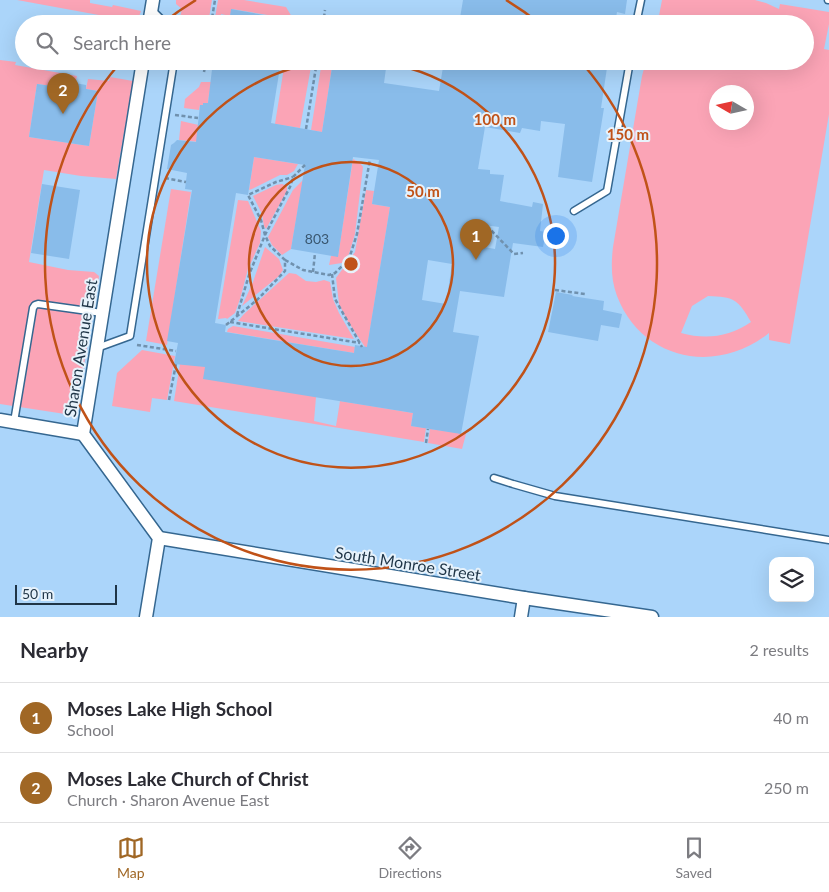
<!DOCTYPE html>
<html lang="en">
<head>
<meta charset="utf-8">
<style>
	body { margin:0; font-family:Lato,sans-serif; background:#f2f2f3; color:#2b2b33 }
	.controls { position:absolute; right:15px; bottom:15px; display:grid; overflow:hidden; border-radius:10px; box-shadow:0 5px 20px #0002 }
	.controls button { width:45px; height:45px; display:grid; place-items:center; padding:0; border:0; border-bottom:1px solid #e1e1e2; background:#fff; color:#2b2b33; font:25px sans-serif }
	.compass { position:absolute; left:709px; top:85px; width:45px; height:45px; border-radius:50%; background:#fff; box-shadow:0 5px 20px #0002; rotate:279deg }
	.scale { position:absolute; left:15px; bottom:12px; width:102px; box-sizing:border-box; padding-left:5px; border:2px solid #1f3547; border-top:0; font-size:14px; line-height:18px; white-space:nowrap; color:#1f3547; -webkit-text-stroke:4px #e7f2fb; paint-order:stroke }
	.you { position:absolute; left:555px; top:235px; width:18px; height:18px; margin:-12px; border:4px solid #fff; border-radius:50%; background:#1a73e8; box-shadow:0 0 0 8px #1a73e833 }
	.badge { display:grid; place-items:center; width:32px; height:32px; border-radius:50%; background:#a06725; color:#fff; font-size:16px; font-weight:700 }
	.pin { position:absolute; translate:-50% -41px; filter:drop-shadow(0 1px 2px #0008) }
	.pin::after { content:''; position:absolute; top:26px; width:18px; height:15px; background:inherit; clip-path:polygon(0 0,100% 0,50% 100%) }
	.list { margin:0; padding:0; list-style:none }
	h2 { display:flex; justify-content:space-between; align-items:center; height:65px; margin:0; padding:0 20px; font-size:21px }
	h2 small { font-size:16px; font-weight:400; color:#7c7c81 }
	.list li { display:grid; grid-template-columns:32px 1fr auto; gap:15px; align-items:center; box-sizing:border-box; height:70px; padding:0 20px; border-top:1px solid #e1e1e2 }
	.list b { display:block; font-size:19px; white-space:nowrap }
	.list p { margin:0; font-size:16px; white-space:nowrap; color:#7c7c81 }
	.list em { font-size:16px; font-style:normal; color:#7c7c81 }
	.icon { flex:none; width:28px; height:28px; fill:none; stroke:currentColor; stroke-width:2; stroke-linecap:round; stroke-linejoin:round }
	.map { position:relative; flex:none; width:829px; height:617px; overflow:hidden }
	.search { position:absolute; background:#fff; box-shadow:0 5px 20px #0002; left:15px; right:15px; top:15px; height:55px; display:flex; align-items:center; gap:12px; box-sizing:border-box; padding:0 18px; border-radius:28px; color:#7c7c81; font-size:19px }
	.sheet { height:205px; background:#fff }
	nav { display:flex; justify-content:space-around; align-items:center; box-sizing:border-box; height:70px; border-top:1px solid #e1e1e2; background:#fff; font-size:14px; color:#7c7c81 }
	nav a { display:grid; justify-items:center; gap:2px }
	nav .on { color:#a06725 }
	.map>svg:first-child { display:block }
	.green { fill:#fba4b6; fill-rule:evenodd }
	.building { fill:#89bcea; fill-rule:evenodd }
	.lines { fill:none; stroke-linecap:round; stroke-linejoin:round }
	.lane-casing { stroke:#356790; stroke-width:9 }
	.street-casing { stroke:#356790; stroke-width:15 }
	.path { stroke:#7091ae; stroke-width:2.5; stroke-dasharray:4 2.5; stroke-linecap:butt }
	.lane { stroke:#fff; stroke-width:6 }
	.street { stroke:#fff; stroke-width:12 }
	.ring { fill:none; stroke:#c05218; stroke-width:2.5 }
	.labels { text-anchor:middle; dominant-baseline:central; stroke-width:4; stroke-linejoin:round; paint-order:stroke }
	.number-label { font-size:14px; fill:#3a5770 }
	.street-label { font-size:16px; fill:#1f3547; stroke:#e7f2fb }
	.centre { fill:#c05218; stroke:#e7f2fb; stroke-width:2.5 }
	.ring-label { font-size:15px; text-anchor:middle; font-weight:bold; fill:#c05218; stroke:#e7f2fb; stroke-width:4; stroke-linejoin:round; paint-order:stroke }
</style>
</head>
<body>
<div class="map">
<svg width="829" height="617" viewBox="0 0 829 617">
	<rect width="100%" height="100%" fill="#abd5fa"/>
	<g class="green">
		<path d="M17,0H90V3L112,7L113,5L141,11L137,22Z"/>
		<path d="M176,0H212L208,24H186L180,17L182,9L176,4Z"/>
		<path d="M218,0H244L286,7L292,17V19L232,9L230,16L221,14V17L215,18Z"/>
		<path d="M662,0H755L766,3L779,9L780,4L829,12V24L824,49L829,50V114L790,344L769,340V333C717,375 642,361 617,296C611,280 611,264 613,247L642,76L646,61H805V24H650L658,21ZM716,92H746V122H716ZM708,296C734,297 738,299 751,322C729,337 706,340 681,333L692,306Z"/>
		<path d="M0,60L16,62L15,65L77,76L74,89L37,84L29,137L89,146L98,91L86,89L88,79L109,81L110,77L133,81L116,179L81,176L44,170L29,262L68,270L94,272L99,276L83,371L71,412L65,414L0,404Z"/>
		<path d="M285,61L298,63L299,61H312L300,128L275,124Z"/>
		<path d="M322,61H333L322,132L311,130Z"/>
		<path d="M201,82H213L209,94L208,103H203V105H200L199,110L184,108L185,99L199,87Z"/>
		<path d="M181,121L203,126L200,142L179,140Z"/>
		<path d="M254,157L298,164L294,171L287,175H280L252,189L249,190Z"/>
		<path d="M353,159L359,162L363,167L355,234L349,254L342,263L329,265L331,256H338Z"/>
		<path d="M303,180L291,249L282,255L272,245L268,237L293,190Z"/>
		<path d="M282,184L287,186V191L266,229L264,226L262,214L253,196L276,185Z"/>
		<path d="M171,189L191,192L167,345L146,341Z"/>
		<path d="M366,190L374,191L372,204L390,207L367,348L365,347L347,320L339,304L336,278L355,252Z"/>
		<path d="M238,200L248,201L261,231L260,243L248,269L240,299L235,313L227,319L226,318L218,319Z"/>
		<path d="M265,247L279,259L283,270L279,276L242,306L253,282Z"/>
		<path d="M289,273L296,274L306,281L316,282L324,280L330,282L333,299L339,313L354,339L238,321L244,314Z"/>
		<path d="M233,326L355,347L354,353L227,332L228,329Z"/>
		<path d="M142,350L175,356L167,400L152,398L150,412L112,406L117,373Z"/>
		<path d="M188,356L316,397L314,421L336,426L340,401L413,413L411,426L426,428L424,442L174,401L180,364Z"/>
		<path d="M430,429L466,434L462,449L428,443Z"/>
	</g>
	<g class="building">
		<path d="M463,0H627L625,14L617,12L615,24H459Z"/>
		<path d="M231,9L281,18V24H229Z"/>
		<path d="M213,61H281L271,123L322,132L333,61H387L384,83L439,91L444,61H608L601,108H604L592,182L558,177L565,124L541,121L540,131L522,128L520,133L485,127L478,169L490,170V174L504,175L500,201L532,207L533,202L543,204L540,231L546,232L543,247L513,243L504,297L460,291L453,332L479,336L461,434L411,426L413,413L203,379L205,367L174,364L178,343L167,341L192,190L185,189L187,173L167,169L171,145L174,143L177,140L196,142L200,105H203V103H208ZM254,157L305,165L291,249L338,257L353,157L379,160L372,204L390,207L367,347L355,345L354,353L225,332L226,325L215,323L236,193L248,195ZM476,224L499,227L495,249L473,245ZM428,260L452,264L446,304L422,300Z"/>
		<path d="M75,83L86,85V89L98,91L89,146L29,137L37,84L74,89Z"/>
		<path d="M42,184L80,190L69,259L31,253Z"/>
		<path d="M556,292L573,295L572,296L604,301L603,310L622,314L619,328L601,325L598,341L548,332Z"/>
	</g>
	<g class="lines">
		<g class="lane-casing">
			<g id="lane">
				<path d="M828,0H829"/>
				<path d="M152,10L166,24"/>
				<path d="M636,24L641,0"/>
				<path d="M574,211L607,191L630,61"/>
				<path d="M97,348L130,336L174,61"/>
				<path d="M14,422L33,308L35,305L38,304L102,313"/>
				<path d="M494,478L513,484L555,496L829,540"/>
			</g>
		</g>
		<g class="street-casing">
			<g id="street">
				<path d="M149,24L153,0"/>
				<path d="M143,61L83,434L159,538L146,617"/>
				<path d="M0,420L83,434"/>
				<path d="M159,538L524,598L652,617"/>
				<path d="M521,617L524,598"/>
			</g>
		</g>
		<g class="path">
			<path d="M211,24L215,0"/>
			<path d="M323,24L325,10"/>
			<path d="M204,72L206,61"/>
			<path d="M175,115L198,118"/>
			<path d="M306,129L317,61"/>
			<path d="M165,178L186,182"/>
			<path d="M487,226L514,254L523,253"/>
			<path d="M285,260L303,270L329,275L335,273L349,259L357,234L370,159"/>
			<path d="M313,272L315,253"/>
			<path d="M332,274L335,299L362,347"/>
			<path d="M555,290L585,294"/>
			<path d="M237,315L249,275L265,235L290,187L293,177L305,165"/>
			<path d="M230,322L360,343"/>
			<path d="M226,325L257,300L285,271V260L270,246L265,235L261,220L248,195L276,182L293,177"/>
			<path d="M137,345L176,351"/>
			<path d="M169,400L176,364"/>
			<path d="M426,443L428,429"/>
		</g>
		<use href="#lane" class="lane"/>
		<use href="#street" class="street"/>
	</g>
	<g class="ring">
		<circle cx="351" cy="264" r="102"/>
		<path d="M374 61A204 204 0 1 1 328 61"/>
		<path d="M163 23A306 306 0 0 1 196 0M506 0A306 306 0 0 1 539 23M582 63A306 306 0 1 1 120 63"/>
	</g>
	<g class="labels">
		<g class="number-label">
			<text x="317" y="238">803</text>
		</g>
		<g class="street-label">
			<text transform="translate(80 348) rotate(-81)">Sharon Avenue East</text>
			<text transform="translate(408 563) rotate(9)">South Monroe Street</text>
		</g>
	</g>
	<circle cx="351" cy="264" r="8" class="centre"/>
	<g class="ring-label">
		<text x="495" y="125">100 m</text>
		<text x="628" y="140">150 m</text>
		<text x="423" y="197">50 m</text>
	</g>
</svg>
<div class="controls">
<button><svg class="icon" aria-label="layers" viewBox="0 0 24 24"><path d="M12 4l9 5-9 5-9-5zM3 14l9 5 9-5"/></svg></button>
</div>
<svg class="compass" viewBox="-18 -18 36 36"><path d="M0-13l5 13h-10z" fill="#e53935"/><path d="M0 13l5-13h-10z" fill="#7c7c81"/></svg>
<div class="scale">50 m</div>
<div class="you"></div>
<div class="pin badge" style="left:476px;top:260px">1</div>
<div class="pin badge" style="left:63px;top:114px">2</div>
<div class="search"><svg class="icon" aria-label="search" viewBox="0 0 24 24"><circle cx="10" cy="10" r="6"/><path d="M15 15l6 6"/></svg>Search here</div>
</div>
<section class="sheet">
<h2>Nearby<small>2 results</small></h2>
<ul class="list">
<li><span class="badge">1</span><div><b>Moses Lake High School</b><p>School</p></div><em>40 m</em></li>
<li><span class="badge">2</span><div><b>Moses Lake Church of Christ</b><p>Church · Sharon Avenue East</p></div><em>250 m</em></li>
</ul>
</section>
<nav>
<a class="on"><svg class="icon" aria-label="map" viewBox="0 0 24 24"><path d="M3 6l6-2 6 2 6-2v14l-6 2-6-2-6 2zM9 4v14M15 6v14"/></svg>Map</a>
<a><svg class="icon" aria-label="directions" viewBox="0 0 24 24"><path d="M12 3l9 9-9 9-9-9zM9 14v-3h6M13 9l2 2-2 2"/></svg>Directions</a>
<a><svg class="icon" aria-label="saved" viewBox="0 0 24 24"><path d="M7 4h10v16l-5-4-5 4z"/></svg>Saved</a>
</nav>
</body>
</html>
